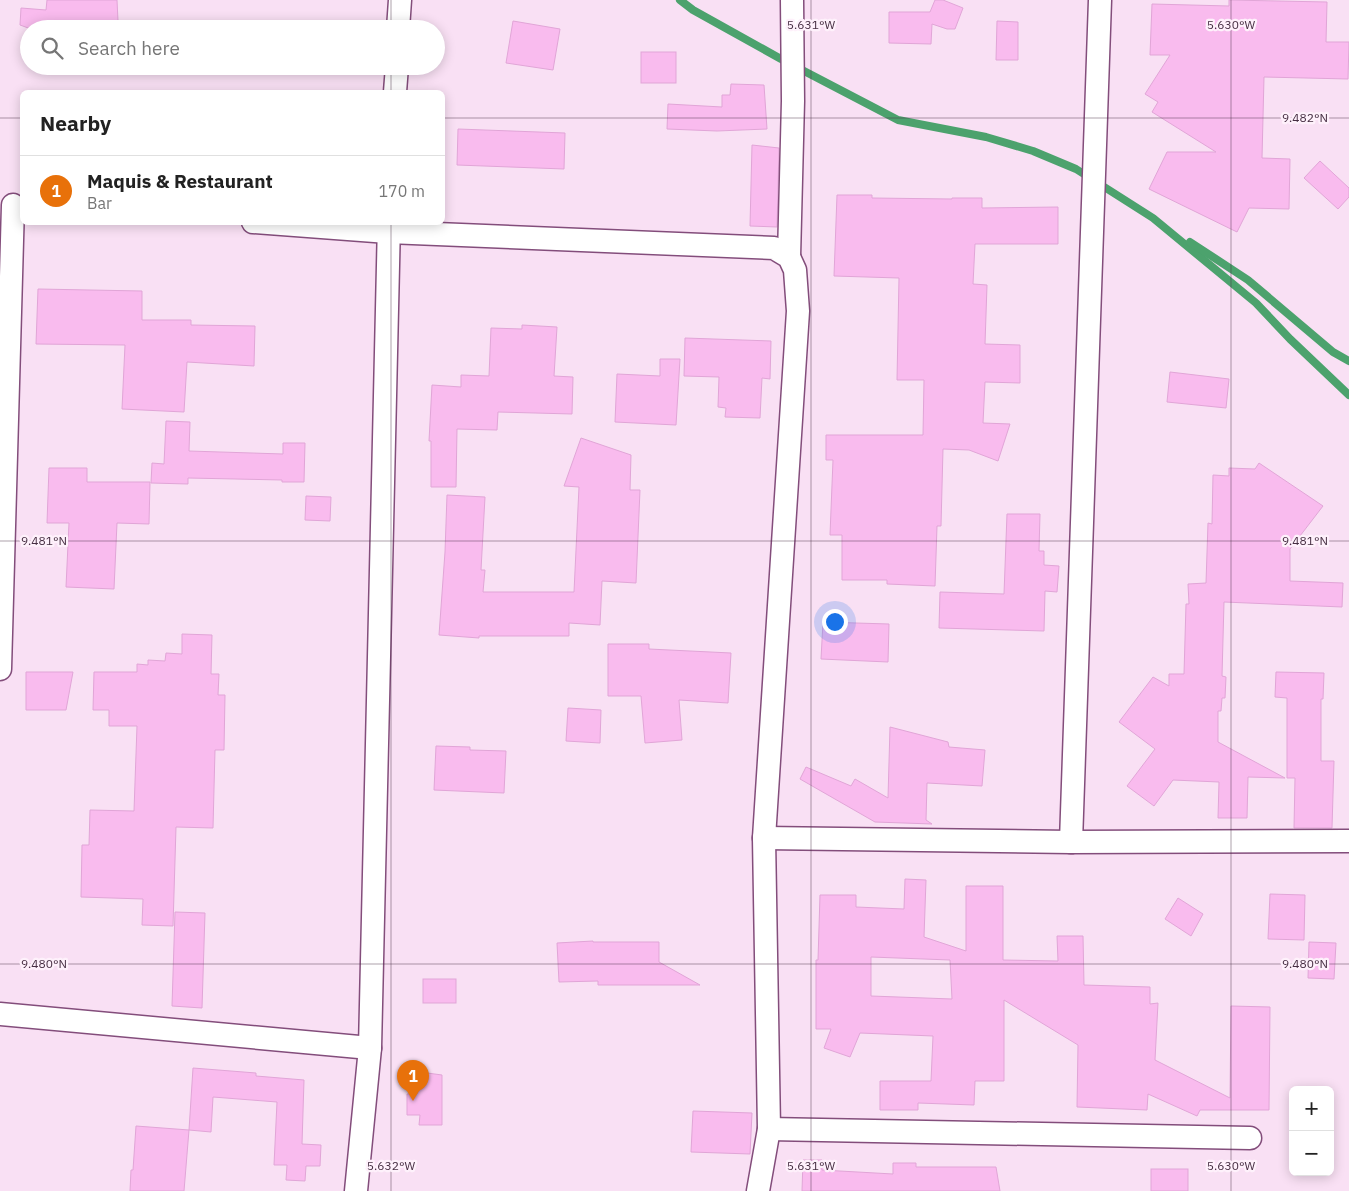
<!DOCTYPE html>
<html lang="en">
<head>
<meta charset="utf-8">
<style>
	body { margin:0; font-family:"IBM Plex Sans",sans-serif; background:#f6f6f6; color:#222 }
	.controls { position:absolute; right:15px; bottom:15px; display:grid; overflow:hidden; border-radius:8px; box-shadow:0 2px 12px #0003 }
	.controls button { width:45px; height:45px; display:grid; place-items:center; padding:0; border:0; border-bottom:1px solid #e0e0e0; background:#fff; color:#222; font:25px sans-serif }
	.you { position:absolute; left:834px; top:621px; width:18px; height:18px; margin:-12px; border:4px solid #fff; border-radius:50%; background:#1a73e8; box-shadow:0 0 0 8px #1a73e833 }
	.badge { display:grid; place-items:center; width:32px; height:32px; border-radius:50%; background:#1f9651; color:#fff; font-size:16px; font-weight:700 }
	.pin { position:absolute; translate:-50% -41px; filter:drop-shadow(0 1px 2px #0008) }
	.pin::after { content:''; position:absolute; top:26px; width:18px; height:15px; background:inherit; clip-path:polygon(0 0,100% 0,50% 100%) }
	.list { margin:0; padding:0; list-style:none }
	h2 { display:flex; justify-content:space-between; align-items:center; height:65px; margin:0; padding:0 20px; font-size:21px }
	h2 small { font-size:16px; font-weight:400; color:#767676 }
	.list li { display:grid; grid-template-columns:32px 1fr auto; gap:15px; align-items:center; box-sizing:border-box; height:70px; padding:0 20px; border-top:1px solid #e0e0e0 }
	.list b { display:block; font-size:19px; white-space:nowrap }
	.list p { margin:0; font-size:16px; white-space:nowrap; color:#767676 }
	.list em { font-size:16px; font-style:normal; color:#767676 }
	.icon { flex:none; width:28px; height:28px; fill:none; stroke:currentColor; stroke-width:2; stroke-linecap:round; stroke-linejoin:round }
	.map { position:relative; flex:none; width:1349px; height:1191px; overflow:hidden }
	.search { position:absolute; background:#fff; box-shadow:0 2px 12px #0003; left:20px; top:20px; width:425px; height:55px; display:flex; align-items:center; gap:12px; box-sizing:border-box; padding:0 18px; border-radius:28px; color:#767676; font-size:19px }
	.panel { position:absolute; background:#fff; box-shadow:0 2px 12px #0003; left:20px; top:90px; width:425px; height:135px; border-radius:8px }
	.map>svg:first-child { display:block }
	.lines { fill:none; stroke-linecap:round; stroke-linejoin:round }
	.stream { stroke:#4ca26d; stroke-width:8 }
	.building { fill:#f9bbee; stroke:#e1a5d7; fill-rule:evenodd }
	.minor-casing { stroke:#834d7b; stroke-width:25 }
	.minor { stroke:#fff; stroke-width:22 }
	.ticks { fill:none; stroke:#462e42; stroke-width:1; stroke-opacity:0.45 }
	.ticks-label { font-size:12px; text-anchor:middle; fill:#462e42; stroke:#fef1fb; stroke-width:4.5; stroke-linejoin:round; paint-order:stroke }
</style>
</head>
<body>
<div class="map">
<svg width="1349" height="1191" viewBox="0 0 1349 1191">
	<rect width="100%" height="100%" fill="#f9e0f4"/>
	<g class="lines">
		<g class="stream">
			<path d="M680,0L693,10L781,59L898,120L986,137L1033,151L1076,169L1153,218L1256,303L1290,339L1349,395"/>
			<path d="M1190,242L1248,280L1333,352L1349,361"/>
		</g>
	</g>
	<g class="building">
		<path d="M47,0H117L118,21H55V29H31L20,25L21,8L46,10Z"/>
		<path d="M935,0H943L963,8L955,29H947L932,24L931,44L889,43V12H930Z"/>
		<path d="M1229,0L1327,2L1326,42H1349L1348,79L1264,77L1262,158L1290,159L1289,209L1249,208L1237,232L1149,189L1167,152H1216L1152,112L1158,102L1145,94L1170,55H1150L1152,4L1229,6Z"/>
		<path d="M513,21L560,29L553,70L506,63Z"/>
		<path d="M997,21L1018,22V60H996Z"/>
		<rect x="641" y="52" width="35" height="31"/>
		<path d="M731,84L764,85L767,129L717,131L667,129L668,104L722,107V95H730Z"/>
		<path d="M458,129L565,133L564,169L457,165Z"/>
		<path d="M752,145L779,148L777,227L750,226Z"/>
		<path d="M1320,161L1349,188V197L1338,209L1304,178Z"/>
		<path d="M837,195H872V198L952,199V198H982V208L1058,207V244H975L973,284L987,285L985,344L1020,345V383L985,382L983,423L1010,424L998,461L969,450L943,449L941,526H937L935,586L887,584V580H842V535H830L833,460H826V435H923L924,380H897L899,278L834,276Z"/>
		<path d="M38,289L142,291V320H191V325L255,326L254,366L187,362L184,412L122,409L125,345L36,344Z"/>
		<path d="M522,325L557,327L554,376L573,377L572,414L498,412L497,430L457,429L456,487H431V441H429L432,385L461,387V375L489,376L491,328L522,329Z"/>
		<path d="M685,338L771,341L770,379L762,378L760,418L725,417L726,408L718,407L719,377L684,376Z"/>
		<path d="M660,359H680L676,425L615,422L617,374L660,376Z"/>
		<path d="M1170,372L1229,379L1226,408L1167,402Z"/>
		<path d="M166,421L190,422L189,451L283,454V443H305L304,482H282V480L188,478V484L151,483L152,463L164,464Z"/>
		<path d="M581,438L631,455L630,490H640L636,583L602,581L600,625L569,623V636H479V638L439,635L445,552L447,495L485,497L481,570H485L483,592H574L579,487L564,486Z"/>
		<path d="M1259,463L1323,506L1290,549V581L1343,583L1342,607L1224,602L1222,676L1226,677L1225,698H1222L1221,711H1218V742L1285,778L1248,777L1247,818H1218L1219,782L1173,780L1154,806L1127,786L1155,749L1119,722L1153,677L1169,686V674H1184L1186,604H1189L1188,584L1206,583L1208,523L1212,524L1213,475L1229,476V468L1255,469Z"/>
		<path d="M49,468H87V482H150L149,524L117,523L114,589L66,587L69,523H47Z"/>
		<path d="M306,496L331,497L330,521L305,520Z"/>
		<path d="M1007,514H1040L1039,551H1044V565L1059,566L1057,592L1045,591L1044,631L939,628L940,592L1004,594Z"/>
		<path d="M823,622L889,624L888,662L821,659Z"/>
		<path d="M182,634L212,635L211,674H219L218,695H225L224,750H215L213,828L176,827L173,926L142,925L143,899L81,897L82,845H89L90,810L134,811L137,726H109V710H93L94,672H137V664L148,665V660L165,661L166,653L182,654Z"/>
		<path d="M608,644H649V649L731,653L728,703L679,700L682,740L645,743L641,696H608Z"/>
		<path d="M26,672H73L66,710H26Z"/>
		<path d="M1276,672L1324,673L1323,699H1321V761H1334L1332,828H1294L1295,778H1287V698L1275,697Z"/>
		<path d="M568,708L601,710L600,743L566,741Z"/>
		<path d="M890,727L948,742L949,747L985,750L982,786L927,783L926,820L932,824L875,822L800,779L806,767L851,786L855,779L888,798Z"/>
		<path d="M436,746L470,747V750L506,751L504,793L434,790Z"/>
		<path d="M905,879L926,880L924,937L966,951V886H1003V960L1058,961L1057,936H1083L1084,985L1150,987V1004L1158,1003L1155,1060L1230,1098L1231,1006L1270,1007L1269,1110H1200L1197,1116L1148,1094L1147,1110L1077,1107L1078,1045L1004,1000V1081H975L974,1105L918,1103V1110H880V1081H931L933,1036L860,1033L850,1057L824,1048L831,1029H816V960H818L820,895H856V907L904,909ZM871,957L950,960L952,999L871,996Z"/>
		<path d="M1270,894L1305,895L1304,940L1268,939Z"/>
		<path d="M1178,898L1203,914L1191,936L1165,919Z"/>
		<path d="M175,912L205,913L202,1008L172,1006Z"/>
		<path d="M593,941V942H659V962L700,985H598V981L559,982L557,943Z"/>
		<path d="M1309,942L1336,943L1334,979L1308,978Z"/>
		<rect x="423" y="979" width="33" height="24"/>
		<path d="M193,1068L256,1073V1076L304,1080L302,1144L321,1145L320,1166H306L305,1181L286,1180L287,1165H274L277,1102L213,1097L211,1132L189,1130Z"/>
		<path d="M420,1072L442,1075V1125H419L420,1115H407V1094H417Z"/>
		<path d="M693,1111L752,1113L750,1154L691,1152Z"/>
		<path d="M136,1126L189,1130L184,1191H130L131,1170H133Z"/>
		<path d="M803,1160H822V1170L893,1174V1163H916V1167H996L1000,1191H802Z"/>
		<rect x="1151" y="1169" width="37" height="22"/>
	</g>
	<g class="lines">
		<g class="minor-casing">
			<g id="minor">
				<path d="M398,29L400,0"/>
				<path d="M395,92L397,66"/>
				<path d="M253,222L388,232L774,248L789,257L795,270L798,311L764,838L769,1129L758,1191"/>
				<path d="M789,257L793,101L792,0"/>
				<path d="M0,669L13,205"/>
				<path d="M764,838L1071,842L1349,841"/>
				<path d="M1071,842L1100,0"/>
				<path d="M0,1014L370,1048"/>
				<path d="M769,1129L1250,1138"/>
				<path d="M356,1191L370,1048L389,222"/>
			</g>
		</g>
		<use href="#minor" class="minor"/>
	</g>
	<path class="ticks" d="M391,0V29M811,0V1191M1231,0V1191M391,66V92M0,118H22M442,118H1349M391,222V1191M0,541H1349M0,964H1349"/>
	<g class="ticks-label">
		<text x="811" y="29">5.631°W</text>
		<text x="1231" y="29">5.630°W</text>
		<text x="1305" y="122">9.482°N</text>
		<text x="44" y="545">9.481°N</text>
		<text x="1305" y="545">9.481°N</text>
		<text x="44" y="968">9.480°N</text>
		<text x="1305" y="968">9.480°N</text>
		<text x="391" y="1170">5.632°W</text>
		<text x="811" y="1170">5.631°W</text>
		<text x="1231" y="1170">5.630°W</text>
	</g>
</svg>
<div class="controls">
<button>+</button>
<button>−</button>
</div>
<div class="you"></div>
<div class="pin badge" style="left:413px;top:1101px;background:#e8710a">1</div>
<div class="search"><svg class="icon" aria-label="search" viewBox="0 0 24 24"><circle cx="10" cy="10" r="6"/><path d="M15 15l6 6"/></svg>Search here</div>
<section class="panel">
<h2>Nearby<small></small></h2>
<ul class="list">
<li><span class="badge" style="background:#e8710a">1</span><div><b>Maquis &amp; Restaurant</b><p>Bar</p></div><em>170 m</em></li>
</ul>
</section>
</div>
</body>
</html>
